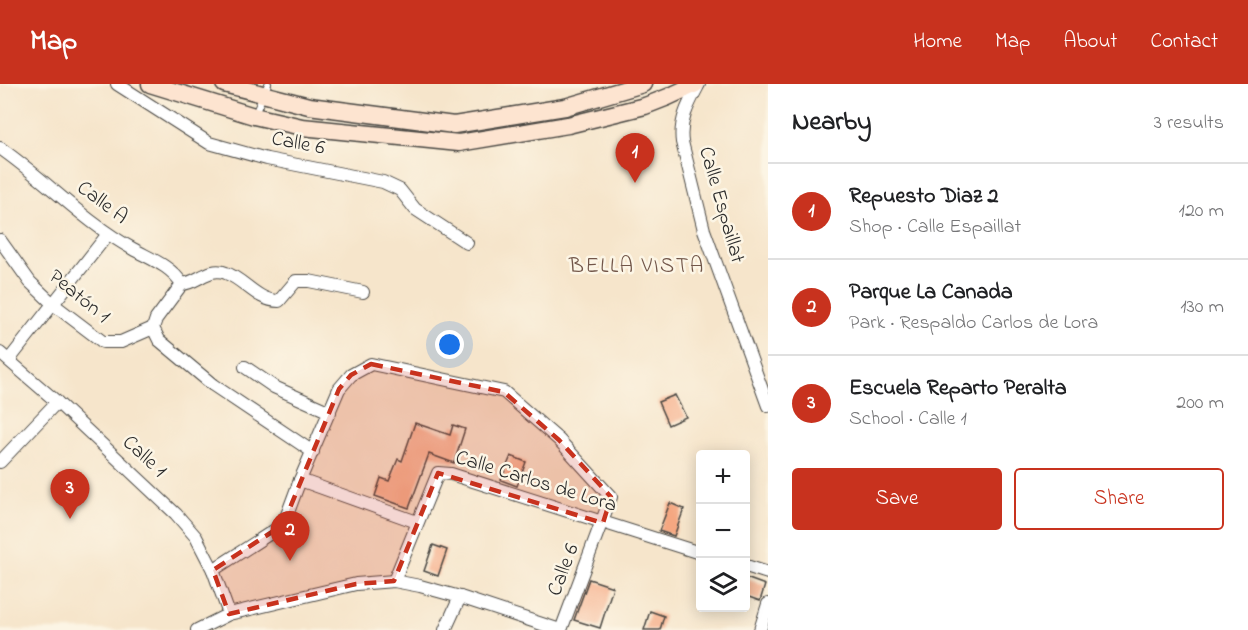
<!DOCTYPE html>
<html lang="en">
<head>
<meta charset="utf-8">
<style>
	body { margin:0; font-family:"Indie Flower",sans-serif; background:#f6f6f6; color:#202124 }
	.controls { position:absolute; right:18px; bottom:18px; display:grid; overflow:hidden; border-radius:6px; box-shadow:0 3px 15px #0003 }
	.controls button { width:54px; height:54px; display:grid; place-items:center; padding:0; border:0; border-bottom:2px solid #e0e0e0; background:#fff; color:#202124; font:30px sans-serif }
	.you { position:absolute; left:450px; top:261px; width:21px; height:21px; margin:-15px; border:4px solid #fff; border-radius:50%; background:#1a73e8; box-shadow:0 0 0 9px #1a73e833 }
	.badge { display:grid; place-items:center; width:39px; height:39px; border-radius:50%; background:#c8321e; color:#fff; font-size:20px; font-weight:700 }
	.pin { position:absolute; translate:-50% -50px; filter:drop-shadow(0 2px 3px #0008) }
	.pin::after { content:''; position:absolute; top:32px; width:21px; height:18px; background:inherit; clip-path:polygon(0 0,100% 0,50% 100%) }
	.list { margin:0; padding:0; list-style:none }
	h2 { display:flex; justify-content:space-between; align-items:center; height:78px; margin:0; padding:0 24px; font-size:26px }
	h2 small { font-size:20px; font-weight:400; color:#757577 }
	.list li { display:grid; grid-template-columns:39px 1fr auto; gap:18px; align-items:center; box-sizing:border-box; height:96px; padding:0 24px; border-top:2px solid #e0e0e0 }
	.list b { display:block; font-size:22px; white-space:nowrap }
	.list p { margin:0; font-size:20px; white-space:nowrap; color:#757577 }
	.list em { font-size:20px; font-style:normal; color:#757577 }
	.actions { display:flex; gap:12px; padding:18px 24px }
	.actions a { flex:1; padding:14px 0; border:2px solid #c8321e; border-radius:6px; text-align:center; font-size:21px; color:#c8321e }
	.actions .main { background:#c8321e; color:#fff }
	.icon { flex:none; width:33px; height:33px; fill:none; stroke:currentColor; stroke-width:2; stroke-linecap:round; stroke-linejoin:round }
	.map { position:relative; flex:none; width:768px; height:546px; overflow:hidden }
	header { display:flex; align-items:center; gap:36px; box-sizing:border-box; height:84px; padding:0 30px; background:#c8321e; color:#fff }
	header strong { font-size:28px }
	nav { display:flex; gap:33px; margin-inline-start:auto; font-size:21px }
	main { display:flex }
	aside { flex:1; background:#fff }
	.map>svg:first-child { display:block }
	.building { fill:#f5a781 }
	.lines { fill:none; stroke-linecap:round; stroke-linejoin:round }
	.lane-casing { stroke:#494743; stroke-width:8 }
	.street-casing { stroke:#494743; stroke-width:14 }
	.secondary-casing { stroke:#494743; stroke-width:19 }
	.lane { stroke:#fff; stroke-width:6 }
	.street { stroke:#fff; stroke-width:12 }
	.secondary { stroke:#fde4d0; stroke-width:16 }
	.marked { fill:#c8321e; fill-opacity:0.2; stroke:#c8321e; stroke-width:4.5; stroke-dasharray:12 8; stroke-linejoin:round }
	.labels { text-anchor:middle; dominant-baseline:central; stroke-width:5; stroke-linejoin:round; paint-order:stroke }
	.street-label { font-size:21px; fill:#2b2b2b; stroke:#fcf5e5 }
	.neighbourhood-label { font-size:22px; letter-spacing:1.5px; fill:#725649; stroke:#fcf5e5 }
</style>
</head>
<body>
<header>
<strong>Map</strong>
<nav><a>Home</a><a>Map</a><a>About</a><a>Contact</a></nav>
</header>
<main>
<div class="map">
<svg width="768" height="546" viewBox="0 0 768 546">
	<rect width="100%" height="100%" fill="#fcf5e5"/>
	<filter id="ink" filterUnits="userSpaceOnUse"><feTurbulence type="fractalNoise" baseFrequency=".0167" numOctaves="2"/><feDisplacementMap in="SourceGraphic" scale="12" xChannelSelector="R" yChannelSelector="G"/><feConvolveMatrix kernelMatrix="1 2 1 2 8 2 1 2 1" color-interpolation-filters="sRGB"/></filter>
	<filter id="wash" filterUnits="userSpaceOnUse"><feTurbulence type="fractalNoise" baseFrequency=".008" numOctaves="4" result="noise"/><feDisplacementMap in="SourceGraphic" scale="24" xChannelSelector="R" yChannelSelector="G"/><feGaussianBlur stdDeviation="1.35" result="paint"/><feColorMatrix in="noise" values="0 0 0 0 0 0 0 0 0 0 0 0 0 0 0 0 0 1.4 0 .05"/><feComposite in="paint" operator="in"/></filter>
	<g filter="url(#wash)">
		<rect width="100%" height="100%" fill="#f6e5cb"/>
		<g id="blocks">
			<g class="building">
				<path d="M675,311L686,333L668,341L658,318Z"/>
				<path d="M415,339L450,351L453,341L465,345L454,379L429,370L409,424L375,412L381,394L389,397L398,375L402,377Z"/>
				<path d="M511,372L526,378L517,402L501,396Z"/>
				<path d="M670,419L684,425L674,452L659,447Z"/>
				<path d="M433,461L447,466L438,492L424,487Z"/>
				<path d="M746,494L765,501L760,517L746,512Z"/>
				<path d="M589,495L613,503L600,544L574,536Z"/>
				<path d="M650,527L664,532L660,546H644Z"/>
			</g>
		</g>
	</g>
	<g filter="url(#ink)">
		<use href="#blocks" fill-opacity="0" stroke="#494743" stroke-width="1.5"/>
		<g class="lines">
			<g class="lane-casing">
				<path id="lane" d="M255,30L268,0"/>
			</g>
			<g class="street-casing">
				<g id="street">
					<path d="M117,0L209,59L267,75L383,98L400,106L415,125L467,159"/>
					<path d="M699,0C689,19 679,36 682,58L704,146L768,322"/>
					<path d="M0,64C46,96 84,138 133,165C151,175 171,182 182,200"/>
					<path d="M0,156L30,198L53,220L103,258H121L153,244"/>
					<path d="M182,200L156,235L153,244L159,256L213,301L313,368"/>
					<path d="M182,200C198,199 209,182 226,189C245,196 257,217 279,217L296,197H309L363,208"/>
					<path d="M0,269L57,318L176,430L196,453L213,486L229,530"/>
					<path d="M9,276L108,150"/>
					<path d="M245,283L274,303L330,328"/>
					<path d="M0,378L57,318"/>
					<path d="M300,396L417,438"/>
					<path d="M746,482L768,489"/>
					<path d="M213,486L275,446L287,431L300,396L339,305L351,291L371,280L504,308L559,356L611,413L561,546"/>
					<path d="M394,497L438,389L451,390L700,469"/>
					<path d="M197,546L229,530L356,500L394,497L420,502L460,513L560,546"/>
					<path d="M445,546L460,513"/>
					<path d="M760,546L768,520"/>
				</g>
			</g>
			<g class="secondary-casing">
				<g id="secondary">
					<path d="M150,0L254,32L302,43L459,59L568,41L645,22L668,13L696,0"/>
					<path d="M224,0L309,22L454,41L565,23L643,0"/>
				</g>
			</g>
			<use href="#lane" class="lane"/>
			<use href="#street" class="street"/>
			<use href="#secondary" class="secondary"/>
		</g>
	</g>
	<path class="marked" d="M371,280L504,308L559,356L611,413L603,439L438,389L394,497L356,500L229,530L213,486L275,446L287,431L339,305L351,291Z"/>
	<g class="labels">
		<g class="street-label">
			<text transform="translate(298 60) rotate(11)">Calle 6</text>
			<text transform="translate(102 119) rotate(37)">Calle A</text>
			<text transform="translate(721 121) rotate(74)">Calle Espaillat</text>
			<text transform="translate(79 213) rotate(39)">Peatón 1</text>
			<text transform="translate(144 373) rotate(43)">Calle 1</text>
			<text transform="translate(536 398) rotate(17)">Calle Carlos de Lora</text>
			<text transform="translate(564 486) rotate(-69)">Calle 6</text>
		</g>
		<g class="neighbourhood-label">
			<text x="637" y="183">BELLA VISTA</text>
		</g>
	</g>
</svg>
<div class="controls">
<button>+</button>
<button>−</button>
<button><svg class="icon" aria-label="layers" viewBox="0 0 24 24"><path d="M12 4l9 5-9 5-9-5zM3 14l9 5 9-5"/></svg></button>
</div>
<div class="you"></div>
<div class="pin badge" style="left:635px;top:99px">1</div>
<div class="pin badge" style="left:290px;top:477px">2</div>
<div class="pin badge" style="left:70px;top:435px">3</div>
</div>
<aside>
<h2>Nearby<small>3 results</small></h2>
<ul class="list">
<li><span class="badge">1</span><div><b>Repuesto Diaz 2</b><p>Shop · Calle Espaillat</p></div><em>120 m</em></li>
<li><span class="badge">2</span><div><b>Parque La Canada</b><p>Park · Respaldo Carlos de Lora</p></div><em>130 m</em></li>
<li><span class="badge">3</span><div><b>Escuela Reparto Peralta</b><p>School · Calle 1</p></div><em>200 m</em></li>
</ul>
<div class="actions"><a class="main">Save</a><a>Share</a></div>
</aside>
</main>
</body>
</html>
